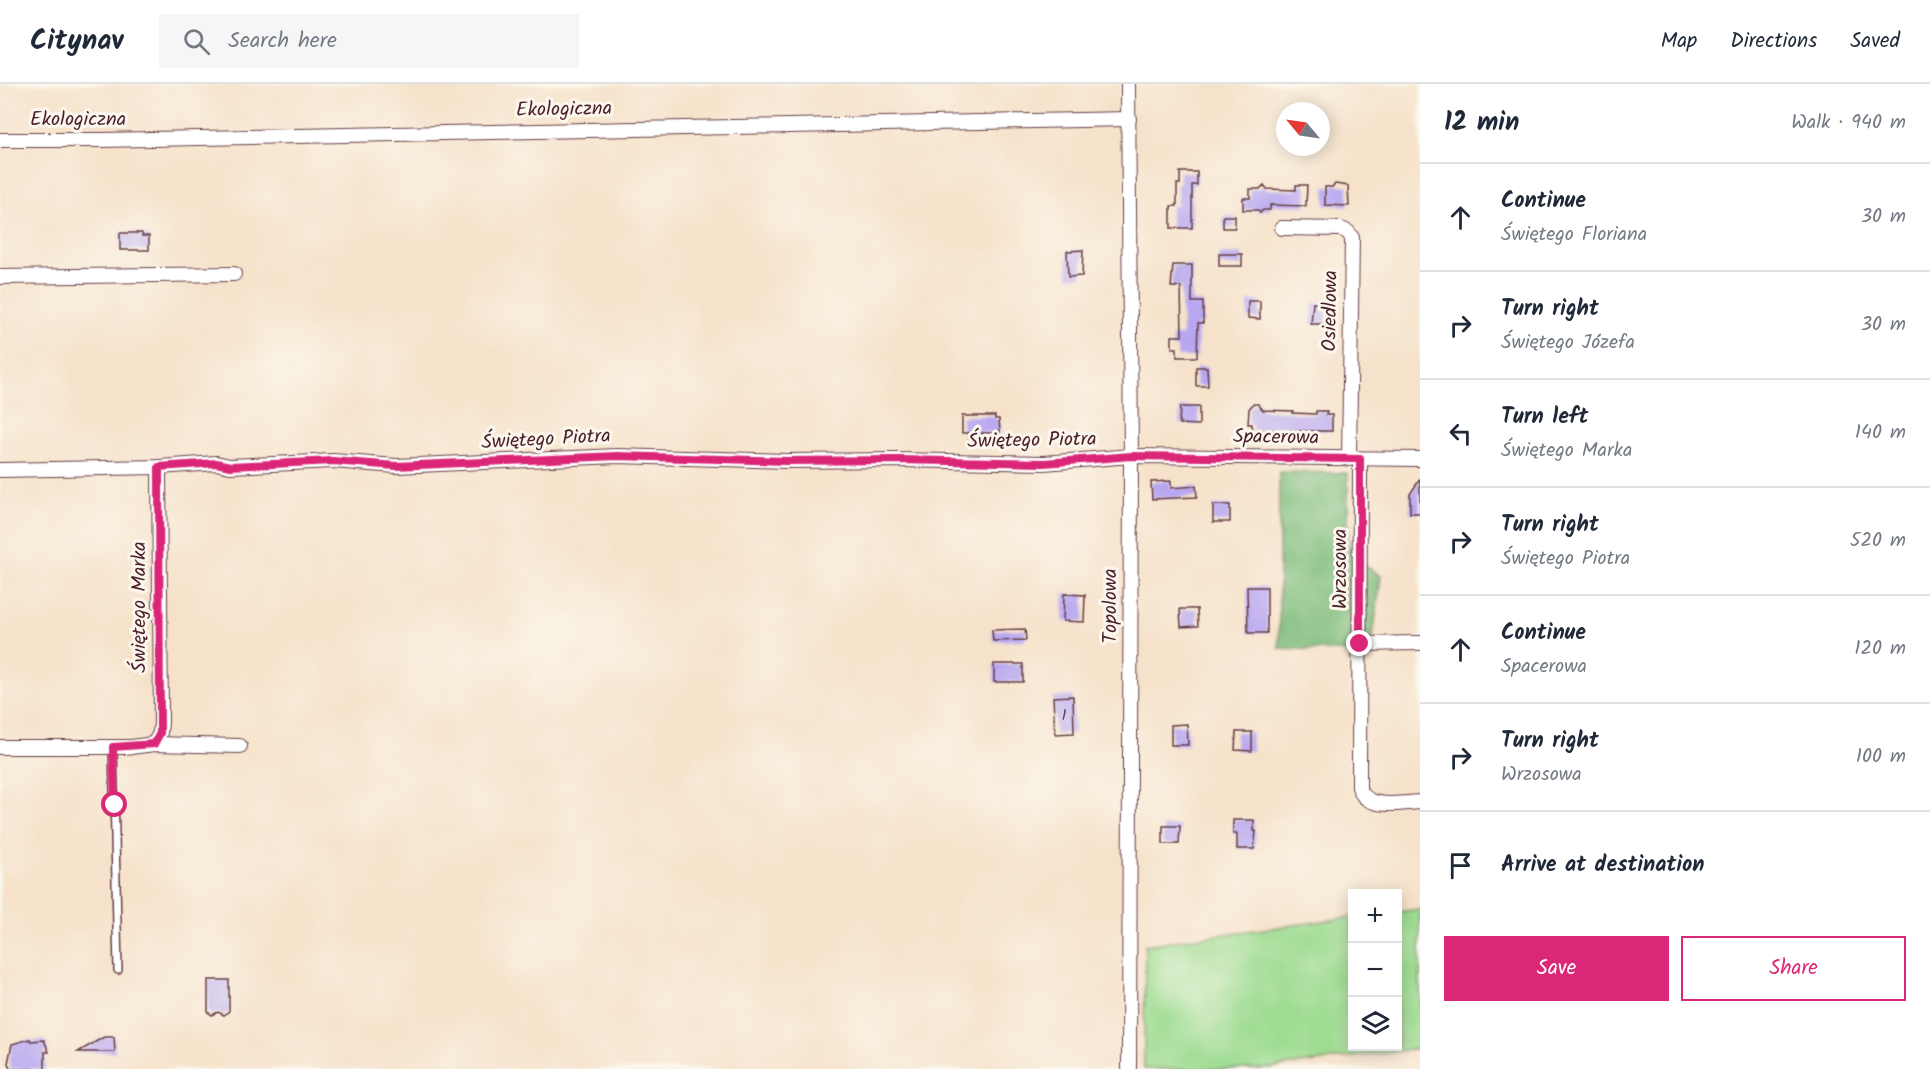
<!DOCTYPE html>
<html lang="en">
<head>
<meta charset="utf-8">
<style>
	body { margin:0; font-family:Kalam,sans-serif; background:#f6f6f7; color:#1f2937 }
	.controls { position:absolute; right:18px; bottom:18px; display:grid; overflow:hidden; border-radius:0px; box-shadow:0 3px 15px #0003 }
	.controls button { width:54px; height:54px; display:grid; place-items:center; padding:0; border:0; border-bottom:2px solid #e0e1e3; background:#fff; color:#1f2937; font:30px sans-serif }
	.compass { position:absolute; left:1276px; top:18px; width:54px; height:54px; border-radius:50%; background:#fff; box-shadow:0 3px 15px #0003; rotate:299deg }
	.stop { position:absolute; width:18px; height:18px; margin:-14px; border:4px solid #db2777; border-radius:50%; background:#fff }
	.stop.end { background:#db2777; border-color:#fff; box-shadow:0 2px 6px #0008 }
	.list { margin:0; padding:0; list-style:none }
	h2 { display:flex; justify-content:space-between; align-items:center; height:78px; margin:0; padding:0 24px; font-size:26px }
	h2 small { font-size:20px; font-weight:400; color:#747a83 }
	.list li { display:grid; grid-template-columns:39px 1fr auto; gap:18px; align-items:center; box-sizing:border-box; height:108px; padding:0 24px; border-top:2px solid #e0e1e3 }
	.list b { display:block; font-size:22px; white-space:nowrap }
	.list p { margin:0; font-size:20px; white-space:nowrap; color:#747a83 }
	.list em { font-size:20px; font-style:normal; color:#747a83 }
	.actions { display:flex; gap:12px; padding:18px 24px }
	.actions a { flex:1; padding:14px 0; border:2px solid #db2777; border-radius:0px; text-align:center; font-size:21px; color:#db2777 }
	.actions .main { background:#db2777; color:#fff }
	.icon { flex:none; width:33px; height:33px; fill:none; stroke:currentColor; stroke-width:2; stroke-linecap:round; stroke-linejoin:round }
	.map { position:relative; flex:none; width:1420px; height:985px; overflow:hidden }
	header { display:flex; align-items:center; gap:36px; box-sizing:border-box; height:84px; padding:0 30px; background:#fff; border-bottom:2px solid #e0e1e3 }
	header strong { font-size:28px }
	nav { display:flex; gap:33px; margin-inline-start:auto; font-size:21px }
	.search { width:420px; height:54px; background:#f6f6f7; display:flex; align-items:center; gap:15px; box-sizing:border-box; padding:0 21px; border-radius:0px; color:#747a83; font-size:22px }
	main { display:flex }
	aside { flex:1; background:#fff }
	.map>svg:first-child { display:block }
	.green { fill:#9ddc91; stroke:#747e5e; stroke-width:1.5 }
	.forest { fill:#7ebc7b; stroke:#646e53; stroke-width:1.5 }
	.building { fill:#b7a6f0 }
	.lines { fill:none; stroke-linecap:round; stroke-linejoin:round }
	.service-casing { stroke:#643c43; stroke-width:10 }
	.minor-casing { stroke:#643c43; stroke-width:16 }
	.service { stroke:#fff; stroke-width:7 }
	.minor { stroke:#fff; stroke-width:14 }
	.route { stroke:#db2777; stroke-width:8 }
	.labels { text-anchor:middle; dominant-baseline:central; stroke-width:6; stroke-linejoin:round; paint-order:stroke }
	.number-label { font-size:16px; fill:#65415c }
	.street-label { font-size:20px; fill:#4a1f2b; stroke:#fbf7ec }
</style>
</head>
<body>
<header>
<strong>Citynav</strong>
<div class="search"><svg class="icon" aria-label="search" viewBox="0 0 24 24"><circle cx="10" cy="10" r="6"/><path d="M15 15l6 6"/></svg>Search here</div>
<nav><a>Map</a><a>Directions</a><a>Saved</a></nav>
</header>
<main>
<div class="map">
<svg width="1420" height="985" viewBox="0 0 1420 985">
	<rect width="100%" height="100%" fill="#fbf7ec"/>
	<filter id="ink" filterUnits="userSpaceOnUse"><feTurbulence type="fractalNoise" baseFrequency=".0167" numOctaves="2"/><feDisplacementMap in="SourceGraphic" scale="12" xChannelSelector="R" yChannelSelector="G"/><feConvolveMatrix kernelMatrix="1 2 1 2 8 2 1 2 1" color-interpolation-filters="sRGB"/></filter>
	<filter id="wash" filterUnits="userSpaceOnUse"><feTurbulence type="fractalNoise" baseFrequency=".008" numOctaves="4" result="noise"/><feDisplacementMap in="SourceGraphic" scale="24" xChannelSelector="R" yChannelSelector="G"/><feGaussianBlur stdDeviation="1.35" result="paint"/><feColorMatrix in="noise" values="0 0 0 0 0 0 0 0 0 0 0 0 0 0 0 0 0 1.4 0 .05"/><feComposite in="paint" operator="in"/></filter>
	<g filter="url(#wash)">
		<rect width="100%" height="100%" fill="#f6e2ca"/>
		<path class="green" d="M1420,825V964L1262,985H1144L1145,861L1352,833V962H1398V828Z"/>
		<path class="forest" d="M1279,388L1348,389V460L1359,478L1381,492L1371,569L1279,564Z"/>
		<g id="blocks">
			<g class="building">
				<path d="M1180,88H1197V101H1192V144H1171V122H1177V100H1180Z"/>
				<path d="M1335,100L1348,102L1349,122L1325,121V103H1332Z"/>
				<path d="M1264,101L1267,105L1296,106V101H1307L1306,122L1270,121V126H1263L1260,129L1258,126H1243V114H1250V105H1260Z"/>
				<rect x="1223" y="132" width="12" height="12"/>
				<path d="M120,149H142V152H149V166H120Z"/>
				<path d="M1083,166L1082,192L1068,193L1067,167Z"/>
				<rect x="1219" y="170" width="23" height="12"/>
				<path d="M1173,181H1192V218H1203V239H1198L1197,273H1177V264H1172V252H1182L1181,203H1171Z"/>
				<path d="M1248,217H1260V235L1248,234Z"/>
				<path d="M1313,219H1325L1327,240H1311Z"/>
				<path d="M1196,283H1207L1208,302H1196Z"/>
				<path d="M1253,320H1258L1263,326L1293,327L1292,329L1316,330V327H1327L1326,331H1332V347H1252V340H1248L1249,325Z"/>
				<path d="M1180,323H1199V341L1179,340Z"/>
				<path d="M962,332H995V335H999L1000,349H982V355H969V349H962Z"/>
				<path d="M1420,395V429H1410V410Z"/>
				<path d="M1171,397V404L1196,402L1197,413L1152,415L1151,398Z"/>
				<rect x="1213" y="421" width="17" height="17"/>
				<path d="M1247,503H1267V549H1248Z"/>
				<path d="M1064,510L1085,511L1084,538L1063,537Z"/>
				<path d="M1180,525H1197L1198,542L1181,543Z"/>
				<path d="M1025,545L1026,556L993,557L992,546Z"/>
				<rect x="994" y="580" width="29" height="18"/>
				<path d="M1073,612L1074,649L1055,650L1053,613Z"/>
				<path d="M1187,640L1188,661H1171V641Z"/>
				<path d="M1236,648H1252V667L1235,666Z"/>
				<path d="M1233,736H1254V747H1256L1254,765H1237V750H1233Z"/>
				<path d="M1163,742H1180L1179,760H1163Z"/>
				<path d="M208,896H229V927L224,931L218,928L212,931L208,928Z"/>
				<path d="M104,953H114L115,968H78Z"/>
				<path d="M30,955L31,957L44,956L49,968H45V985H10L8,979L12,960Z"/>
			</g>
		</g>
	</g>
	<g filter="url(#ink)">
		<use href="#blocks" fill-opacity="0" stroke="#643c43" stroke-width="1.5"/>
		<g class="lines">
			<g class="service-casing">
				<path id="service" d="M113,663L118,886"/>
			</g>
			<g class="minor-casing">
				<g id="minor">
					<path d="M1128,0L1131,372L1129,985"/>
					<path d="M0,56H100L1129,35"/>
					<path d="M1282,144L1341,145L1348,148L1352,154L1349,375"/>
					<path d="M0,193L234,190"/>
					<path d="M1360,375L1359,703C1365,727 1402,719 1420,718"/>
					<path d="M0,386L159,383L216,379L230,382L333,377L396,382L617,372L787,377L897,376L1044,379L1131,372L1420,375"/>
					<path d="M1360,560L1420,559"/>
					<path d="M154,660L160,649L161,639L159,383"/>
					<path d="M0,663H131L154,660L240,662"/>
				</g>
			</g>
			<use href="#service" class="service"/>
			<use href="#minor" class="minor"/>
		</g>
	</g>
	<g class="lines" filter="url(#ink)">
		<path class="route" d="M115,721L113,663L154,660L160,649L159,383L216,379L230,382L333,377L396,382L617,372L787,377L897,376L1044,379L1131,372L1360,375V560"/>
	</g>
	<g class="labels">
		<g class="number-label">
			<text x="1064" y="631">1</text>
		</g>
		<g class="street-label">
			<text transform="translate(564 26) rotate(-1)">Ekologiczna</text>
			<text x="78" y="36">Ekologiczna</text>
			<text transform="translate(1331 227) rotate(-89)">Osiedlowa</text>
			<text transform="translate(1276 354) rotate(1)">Spacerowa</text>
			<text transform="translate(546 356) rotate(-3)">Świętego Piotra</text>
			<text transform="translate(1032 357) rotate(-1)">Świętego Piotra</text>
			<text transform="translate(1341 485) rotate(-90)">Wrzosowa</text>
			<text transform="translate(1111 522) rotate(-90)">Topolowa</text>
			<text transform="translate(140 523) rotate(-90)">Świętego Marka</text>
		</g>
	</g>
</svg>
<div class="controls">
<button>+</button>
<button>−</button>
<button><svg class="icon" aria-label="layers" viewBox="0 0 24 24"><path d="M12 4l9 5-9 5-9-5zM3 14l9 5 9-5"/></svg></button>
</div>
<svg class="compass" viewBox="-18 -18 36 36"><path d="M0-13l5 13h-10z" fill="#e53935"/><path d="M0 13l5-13h-10z" fill="#747a83"/></svg>
<div class="stop" style="left:115px;top:721px"></div>
<div class="stop end" style="left:1360px;top:560px"></div>
</div>
<aside>
<h2>12 min<small>Walk · 940 m</small></h2>
<ul class="list">
<li><svg class="icon" aria-label="ahead" viewBox="0 0 24 24"><path d="M12 20V5M6 11l6-6 6 6"/></svg><div><b>Continue</b><p>Świętego Floriana</p></div><em>30 m</em></li>
<li><svg class="icon" aria-label="right" viewBox="0 0 24 24"><path d="M7 20v-9h11M14 6l5 5-5 5"/></svg><div><b>Turn right</b><p>Świętego Józefa</p></div><em>30 m</em></li>
<li><svg class="icon" aria-label="left" viewBox="0 0 24 24"><path d="M17 20v-9H6M10 6l-5 5 5 5"/></svg><div><b>Turn left</b><p>Świętego Marka</p></div><em>140 m</em></li>
<li><svg class="icon" aria-label="right" viewBox="0 0 24 24"><path d="M7 20v-9h11M14 6l5 5-5 5"/></svg><div><b>Turn right</b><p>Świętego Piotra</p></div><em>520 m</em></li>
<li><svg class="icon" aria-label="ahead" viewBox="0 0 24 24"><path d="M12 20V5M6 11l6-6 6 6"/></svg><div><b>Continue</b><p>Spacerowa</p></div><em>120 m</em></li>
<li><svg class="icon" aria-label="right" viewBox="0 0 24 24"><path d="M7 20v-9h11M14 6l5 5-5 5"/></svg><div><b>Turn right</b><p>Wrzosowa</p></div><em>100 m</em></li>
<li><svg class="icon" aria-label="arrive" viewBox="0 0 24 24"><path d="M6 21V4h12l-3 4 3 4H6"/></svg><div><b>Arrive at destination</b></div></li>
</ul>
<div class="actions"><a class="main">Save</a><a>Share</a></div>
</aside>
</main>
</body>
</html>
